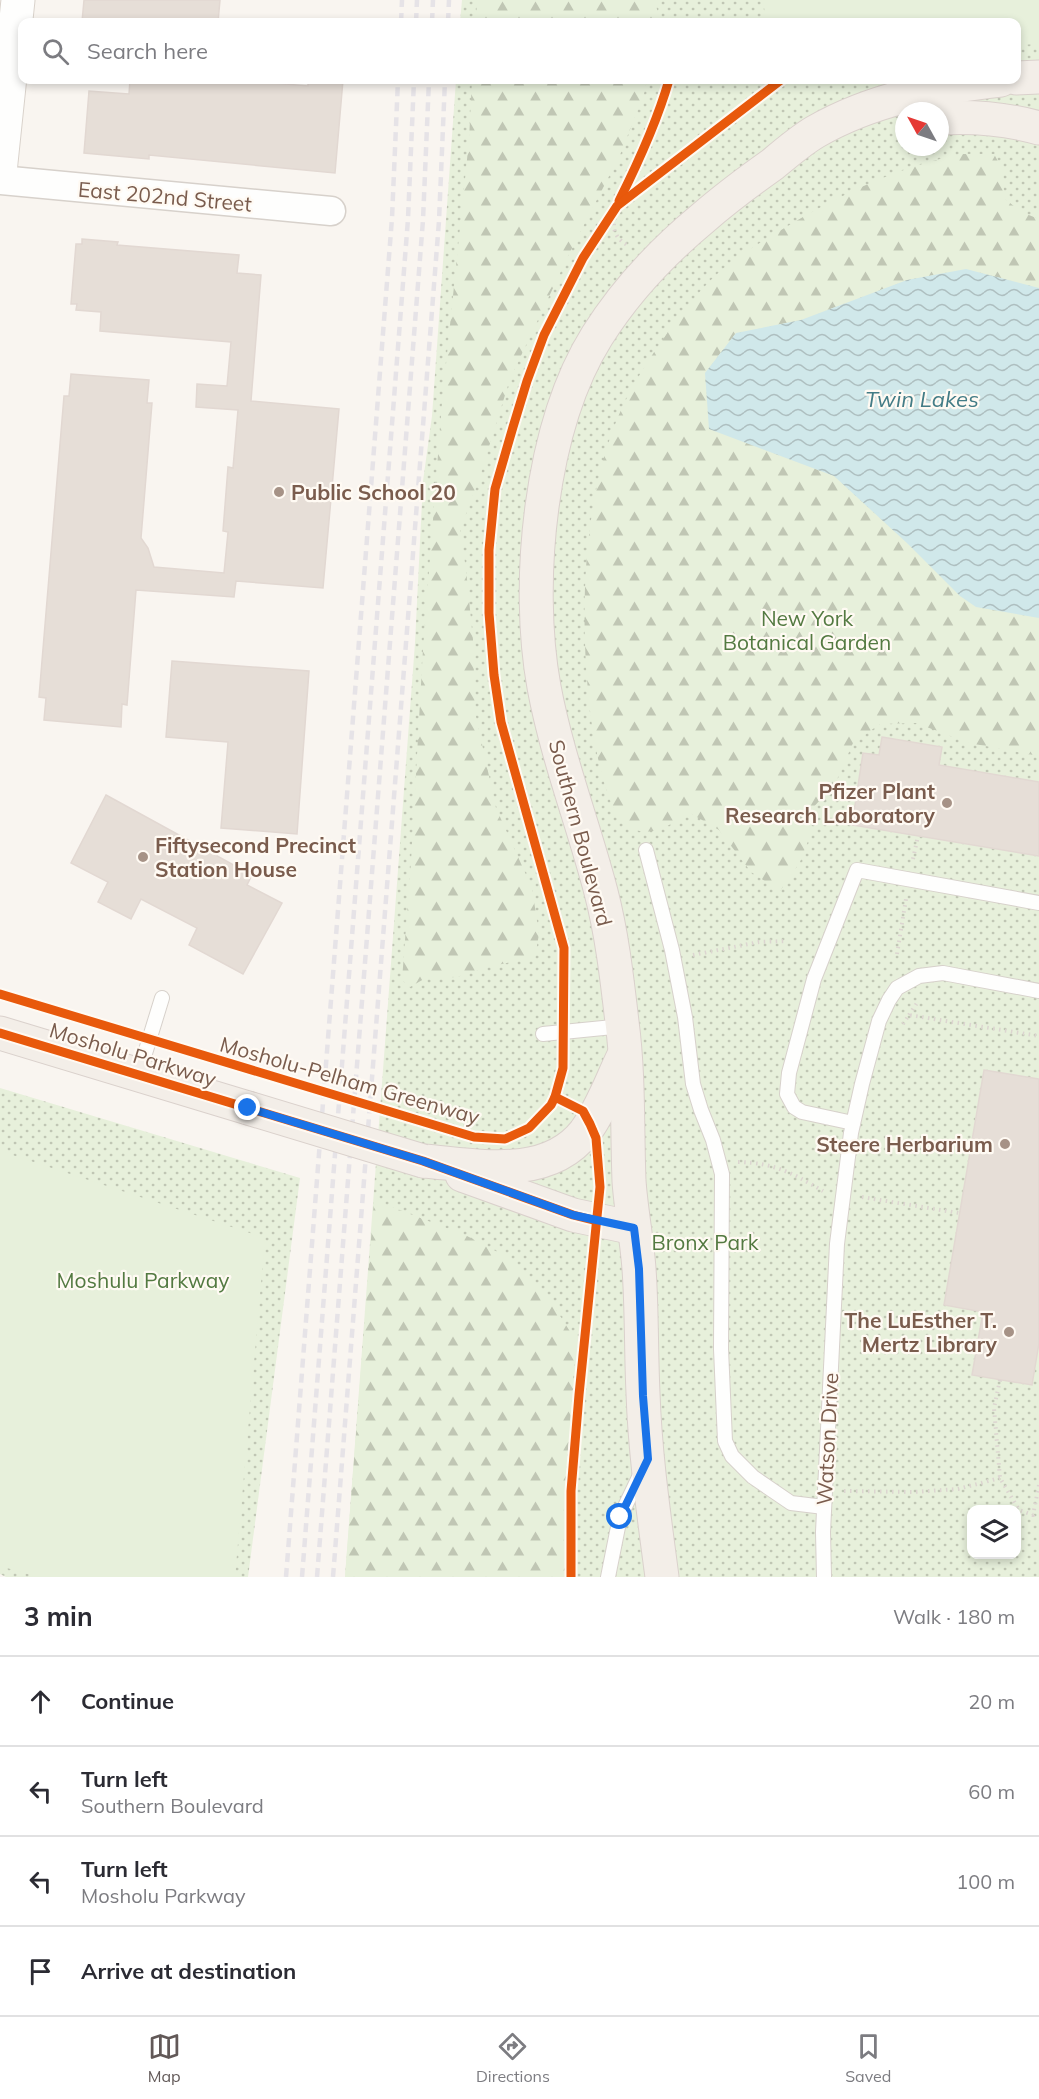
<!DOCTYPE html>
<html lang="en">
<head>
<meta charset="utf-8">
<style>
	body { margin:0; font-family:Mulish,sans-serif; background:#f2f2f3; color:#2b2b33 }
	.controls { position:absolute; right:18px; bottom:18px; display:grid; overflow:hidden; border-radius:12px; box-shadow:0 3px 9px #0003 }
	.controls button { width:54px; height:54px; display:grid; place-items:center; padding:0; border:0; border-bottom:2px solid #e1e1e2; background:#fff; color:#2b2b33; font:30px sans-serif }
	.compass { position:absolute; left:895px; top:102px; width:54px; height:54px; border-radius:50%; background:#fff; box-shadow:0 3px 9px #0003; rotate:310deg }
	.stop { position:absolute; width:18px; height:18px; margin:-14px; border:4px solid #1a73e8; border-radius:50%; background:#fff }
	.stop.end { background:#1a73e8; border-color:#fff; box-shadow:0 2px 6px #0008 }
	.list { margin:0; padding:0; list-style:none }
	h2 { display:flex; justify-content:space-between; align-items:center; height:78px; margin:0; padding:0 24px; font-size:26px }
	h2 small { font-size:20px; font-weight:400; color:#7c7c81 }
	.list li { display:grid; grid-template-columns:39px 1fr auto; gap:18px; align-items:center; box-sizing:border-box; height:90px; padding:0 24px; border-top:2px solid #e1e1e2 }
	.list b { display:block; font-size:22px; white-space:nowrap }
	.list p { margin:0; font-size:20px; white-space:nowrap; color:#7c7c81 }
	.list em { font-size:20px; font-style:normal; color:#7c7c81 }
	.icon { flex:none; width:33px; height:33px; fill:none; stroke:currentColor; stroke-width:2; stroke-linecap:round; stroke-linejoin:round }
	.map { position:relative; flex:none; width:1039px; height:1577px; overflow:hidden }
	.search { position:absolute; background:#fff; box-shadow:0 3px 9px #0003; left:18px; right:18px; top:18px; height:66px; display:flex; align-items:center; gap:15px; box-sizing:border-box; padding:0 21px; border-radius:12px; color:#7c7c81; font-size:22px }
	.sheet { height:438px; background:#fff }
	nav { display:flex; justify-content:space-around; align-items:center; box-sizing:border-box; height:84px; border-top:2px solid #e1e1e2; background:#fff; font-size:16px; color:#7c7c81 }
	nav a { display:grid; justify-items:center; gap:3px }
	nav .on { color:#625958 }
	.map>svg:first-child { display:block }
	.green { fill:url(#green-dots); fill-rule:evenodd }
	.forest { fill:url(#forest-firs) }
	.pitch { fill:#e7f0db }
	.water { fill:url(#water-waves) }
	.building { fill:#e6ded7; stroke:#e2d8d2; stroke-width:1.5 }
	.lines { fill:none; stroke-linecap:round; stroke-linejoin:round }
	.service-casing { stroke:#d7d1cb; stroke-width:16 }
	.minor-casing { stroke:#d7d1cb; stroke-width:31 }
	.secondary-casing { stroke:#d9d2cb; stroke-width:35 }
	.primary-casing { stroke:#dad1cc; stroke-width:35 }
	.path { stroke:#dcd5d0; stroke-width:4; stroke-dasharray:1.5 4.5; stroke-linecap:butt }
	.service { stroke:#fefefd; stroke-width:14 }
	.minor { stroke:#fefefd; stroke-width:28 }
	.secondary { stroke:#fefefd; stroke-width:33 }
	.primary { stroke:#f3eee8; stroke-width:33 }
	.rail { stroke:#e6e3e7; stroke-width:4.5; stroke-dasharray:9 6; stroke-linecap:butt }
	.primary-bridge-casing { stroke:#dad1cc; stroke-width:35; stroke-linecap:butt }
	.primary-bridge { stroke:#f3eee8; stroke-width:33 }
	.cycleway-casing { stroke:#fffaf3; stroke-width:13 }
	.cycleway { stroke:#e8590c; stroke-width:9 }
	.route { stroke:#1a73e8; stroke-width:8 }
	.poi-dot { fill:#a69286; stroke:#fffaf3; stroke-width:2 }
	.labels { text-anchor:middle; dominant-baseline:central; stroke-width:4.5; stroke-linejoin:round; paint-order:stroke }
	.street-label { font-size:21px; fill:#7a5c4d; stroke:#fffaf3 }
	.poi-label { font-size:21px; font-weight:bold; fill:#7a5c4d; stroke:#fffaf3; text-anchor:end }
	.park-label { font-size:21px; fill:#537a41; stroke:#fffaf3 }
	.water-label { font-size:22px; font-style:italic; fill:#437c86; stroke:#fffaf3 }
</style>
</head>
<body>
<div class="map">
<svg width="1039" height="1577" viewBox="0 0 1039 1577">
	<defs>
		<pattern id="green-dots" width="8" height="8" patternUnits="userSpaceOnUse" patternTransform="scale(1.5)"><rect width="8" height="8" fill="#e7f0db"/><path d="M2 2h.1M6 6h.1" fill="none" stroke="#c0c6b4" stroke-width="1.8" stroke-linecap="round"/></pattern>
		<pattern id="forest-firs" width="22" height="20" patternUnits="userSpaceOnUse" patternTransform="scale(1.5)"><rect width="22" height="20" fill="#e7f0db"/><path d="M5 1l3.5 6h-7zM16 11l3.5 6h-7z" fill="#c0c6b4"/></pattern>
		<pattern id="water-waves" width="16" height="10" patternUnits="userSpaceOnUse" patternTransform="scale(1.5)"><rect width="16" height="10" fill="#d0e8ea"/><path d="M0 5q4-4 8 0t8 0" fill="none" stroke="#aebfc0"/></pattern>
	</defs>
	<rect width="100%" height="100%" fill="#f9f5f0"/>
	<g class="green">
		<path d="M462,0H1039V1577H345L415,643L423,481L432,416L456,80H1016V22H460ZM904,111H940V147H904ZM972,1510H1016V1554H972Z"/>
		<path d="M0,1088L300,1178L248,1577H6L0,1574Z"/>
	</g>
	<g class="forest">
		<path d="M477,0H655L658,14L656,22H476Z"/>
		<path d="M472,80H647L644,94L620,155L571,250L510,379L479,479L460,530L466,569L473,640L475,712L496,808L532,888L539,934L535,957L488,967L457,977L424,979L410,987L402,980L411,862L423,649L442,403L469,140Z"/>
		<path d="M960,154H994L1003,171L1004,198L1021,212L1039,219V288L966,269L907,280L801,320L736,333L705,373L709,428L834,476L908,544L960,596L976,607L1039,618V756L969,743L916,723L880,724L853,743L835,784L808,813L810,836L800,862L780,891L751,872L719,830L690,813C669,825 649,841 626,825C603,809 590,720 588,691C580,605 584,498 618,417C631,386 649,359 668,332C685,310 702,286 724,268C749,248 776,233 803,217C857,187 899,168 960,154Z"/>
		<path d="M374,1200L467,1236L509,1258L545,1292L576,1341L563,1518L565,1577H345Z"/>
	</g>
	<g class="pitch">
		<path d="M763,0H1039V44L1017,45L1016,22H766Z"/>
		<path d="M0,1151L265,1238L235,1577H38L0,1566Z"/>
	</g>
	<path class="water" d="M966,269L1039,288V618L976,607L960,596L908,544L834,476L709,429L705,373L736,333L801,320L907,280Z"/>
	<g class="building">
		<path d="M84,0H220L218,22H82Z"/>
		<path d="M130,80H240L308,86V80H343L335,173L149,155V159L84,153L89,91L129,94Z"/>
		<path d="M82,239L118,242L117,245L239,255L237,273L261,275L251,401L339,409L323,588L236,581L234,597L136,590L127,705L122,704L121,727L44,720L46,698L39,697L64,396H69L71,374L149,380L147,403H152L141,538L148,548L154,567L224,573L228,532L223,531L228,467L233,468L238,410L196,407L197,384L227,386L231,342L100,331L101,312L76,310L77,304H71L76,244H82Z"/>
		<path d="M172,661L309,671L297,834L221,828L228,742L166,737Z"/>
		<path d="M882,737L942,747L939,765L1039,782V856L852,825L863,753L879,755Z"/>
		<path d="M106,795L252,875L247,885L282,903L243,974L189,945L197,928L141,899L131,919L98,902L108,882L71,863Z"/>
		<path d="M984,1070L1039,1079V1343L1032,1385L972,1375L983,1312L944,1305Z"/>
	</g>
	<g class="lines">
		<g class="service-casing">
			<g id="service">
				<path d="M646,850L672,950L685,1017L693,1084L701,1110L713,1140L722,1174L721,1349L725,1441L732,1456L753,1477L791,1503L824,1507"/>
				<path d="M543,1034L623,1026"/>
				<path d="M139,1073L162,998"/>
				<path d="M853,1123L802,1112L794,1107L787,1094L789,1073L814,979L857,870L1039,903"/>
				<path d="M608,1577L620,1517L642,1471"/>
				<path d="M824,1577L823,1532L837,1244L851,1133L862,1084L879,1021L889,1000L897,988L919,976L943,973L1039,991"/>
			</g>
		</g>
		<g class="minor-casing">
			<path id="minor" d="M0,180L331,211"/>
		</g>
		<g class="secondary-casing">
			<path id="secondary" d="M0,172L18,0"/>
		</g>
		<g class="primary-casing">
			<g id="primary">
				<path d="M1016,78L1039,77"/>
				<path d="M940,118C973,116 1007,119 1039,128"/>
				<path d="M0,1033L248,1108"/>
				<path d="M423,1161C476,1165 547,1181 585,1132C601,1110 611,1082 623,1057"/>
				<path d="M462,1175L573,1215L634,1228"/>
				<path d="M662,1577C654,1516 645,1454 643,1393C641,1351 642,1310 639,1269C637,1240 631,1210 629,1181C627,1128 629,1075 622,1022C617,979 612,934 601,892C583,823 557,757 544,687C525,583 540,427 597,336C626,290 662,252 703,218C725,199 749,181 773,164C786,153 800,141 815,132C872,99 937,87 1001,80"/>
			</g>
		</g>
		<g class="path">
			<path d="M617,206C613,224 610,236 629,246"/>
			<path d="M913,859L918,836"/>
			<path d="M897,954L906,899"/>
			<path d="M693,955L759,942L787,941"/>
			<path d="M909,1015L917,1003"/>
			<path d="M903,1024L909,1015L1039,1036"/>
			<path d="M738,1162C775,1163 792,1173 823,1191"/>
			<path d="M862,1197L959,1213"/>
			<path d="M1000,1380L994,1408L1000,1478L1019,1510L1033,1515L1039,1485"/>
			<path d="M844,1491L913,1492L958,1489L1000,1478"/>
		</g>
		<use href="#service" class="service"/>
		<use href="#minor" class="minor"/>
		<use href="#secondary" class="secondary"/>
		<use href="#primary" class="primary"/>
		<g class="rail">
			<path d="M401,22L402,0"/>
			<path d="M416,22L417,0"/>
			<path d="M432,22L433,0"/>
			<path d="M448,22L449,0"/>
			<path d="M286,1577L392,218L398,80"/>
			<path d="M302,1577L408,219L414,80"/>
			<path d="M317,1577L423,220L429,80"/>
			<path d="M333,1577L439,221L445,80"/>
		</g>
		<g class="primary-bridge-casing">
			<path id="primary-bridge" d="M248,1108L423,1161"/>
		</g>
		<use href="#primary-bridge" class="primary-bridge"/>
		<g class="cycleway-casing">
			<g id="cycleway">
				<path d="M619,201C639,161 657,122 669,80"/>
				<path d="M0,994L474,1137L505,1139L529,1128L551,1105L555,1097L563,1068L564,948L501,722L494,675L489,613V550L495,489L513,427L527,381L544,335L583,258L617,206L781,80"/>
				<path d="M0,1033L423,1161L573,1215L597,1221"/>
				<path d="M555,1097L583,1111L590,1124L596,1138L600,1187L579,1395L571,1491V1577"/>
			</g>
		</g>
		<use href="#cycleway" class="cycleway"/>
	</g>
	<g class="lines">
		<path class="route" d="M248,1108L423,1161L573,1215L634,1228L639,1269L643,1396L648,1459L620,1517"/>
	</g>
	<g class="poi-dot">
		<circle cx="279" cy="492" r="6"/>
		<circle cx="947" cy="803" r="6"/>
		<circle cx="143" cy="857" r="6"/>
		<circle cx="1005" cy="1144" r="6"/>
		<circle cx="1009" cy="1332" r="6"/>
	</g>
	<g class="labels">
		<g class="street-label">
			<text transform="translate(165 196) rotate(5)">East 202nd Street</text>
			<text transform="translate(581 833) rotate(75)">Southern Boulevard</text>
			<text transform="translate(133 1054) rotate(17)">Mosholu Parkway</text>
			<text transform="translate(350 1080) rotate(16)">Mosholu-Pelham Greenway</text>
			<text transform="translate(827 1439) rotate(-87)">Watson Drive</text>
		</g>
		<g class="poi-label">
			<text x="291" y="492" text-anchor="start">Public School 20</text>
			<text x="935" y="791">Pfizer Plant<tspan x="935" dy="24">Research Laboratory</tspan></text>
			<text x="155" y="845" text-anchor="start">Fiftysecond Precinct<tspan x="155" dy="24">Station House</tspan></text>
			<text x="993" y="1144">Steere Herbarium</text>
			<text x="997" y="1320">The LuEsther T.<tspan x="997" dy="24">Mertz Library</tspan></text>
		</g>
		<g class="park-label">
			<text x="807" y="618">New York<tspan x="807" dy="24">Botanical Garden</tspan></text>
			<text x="705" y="1242">Bronx Park</text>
			<text x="143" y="1280">Moshulu Parkway</text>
		</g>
		<g class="water-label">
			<text x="922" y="399">Twin Lakes</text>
		</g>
	</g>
</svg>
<div class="controls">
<button><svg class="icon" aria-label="layers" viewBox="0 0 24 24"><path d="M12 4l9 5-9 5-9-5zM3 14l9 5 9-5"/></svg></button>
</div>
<svg class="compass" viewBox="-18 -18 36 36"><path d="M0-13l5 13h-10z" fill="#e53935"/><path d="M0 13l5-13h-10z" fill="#7c7c81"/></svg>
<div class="stop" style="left:620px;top:1517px"></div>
<div class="stop end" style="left:248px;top:1108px"></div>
<div class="search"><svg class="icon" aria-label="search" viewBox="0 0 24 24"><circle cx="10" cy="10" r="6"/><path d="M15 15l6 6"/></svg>Search here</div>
</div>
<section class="sheet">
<h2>3 min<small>Walk · 180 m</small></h2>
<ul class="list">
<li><svg class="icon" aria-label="ahead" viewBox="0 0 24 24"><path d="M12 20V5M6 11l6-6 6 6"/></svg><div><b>Continue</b></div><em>20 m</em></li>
<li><svg class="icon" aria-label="left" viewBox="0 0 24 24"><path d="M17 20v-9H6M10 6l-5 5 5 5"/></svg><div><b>Turn left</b><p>Southern Boulevard</p></div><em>60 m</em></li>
<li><svg class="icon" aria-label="left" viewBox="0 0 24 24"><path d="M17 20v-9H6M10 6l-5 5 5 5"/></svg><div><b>Turn left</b><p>Mosholu Parkway</p></div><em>100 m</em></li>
<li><svg class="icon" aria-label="arrive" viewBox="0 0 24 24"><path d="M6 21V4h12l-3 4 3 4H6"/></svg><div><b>Arrive at destination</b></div></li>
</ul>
</section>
<nav>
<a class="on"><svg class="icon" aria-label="map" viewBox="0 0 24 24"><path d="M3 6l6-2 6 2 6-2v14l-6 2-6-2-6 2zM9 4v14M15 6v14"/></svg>Map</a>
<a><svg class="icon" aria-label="directions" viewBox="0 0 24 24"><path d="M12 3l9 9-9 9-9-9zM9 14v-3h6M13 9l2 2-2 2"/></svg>Directions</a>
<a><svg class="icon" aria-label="saved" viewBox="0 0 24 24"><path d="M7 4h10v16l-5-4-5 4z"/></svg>Saved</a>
</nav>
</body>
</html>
